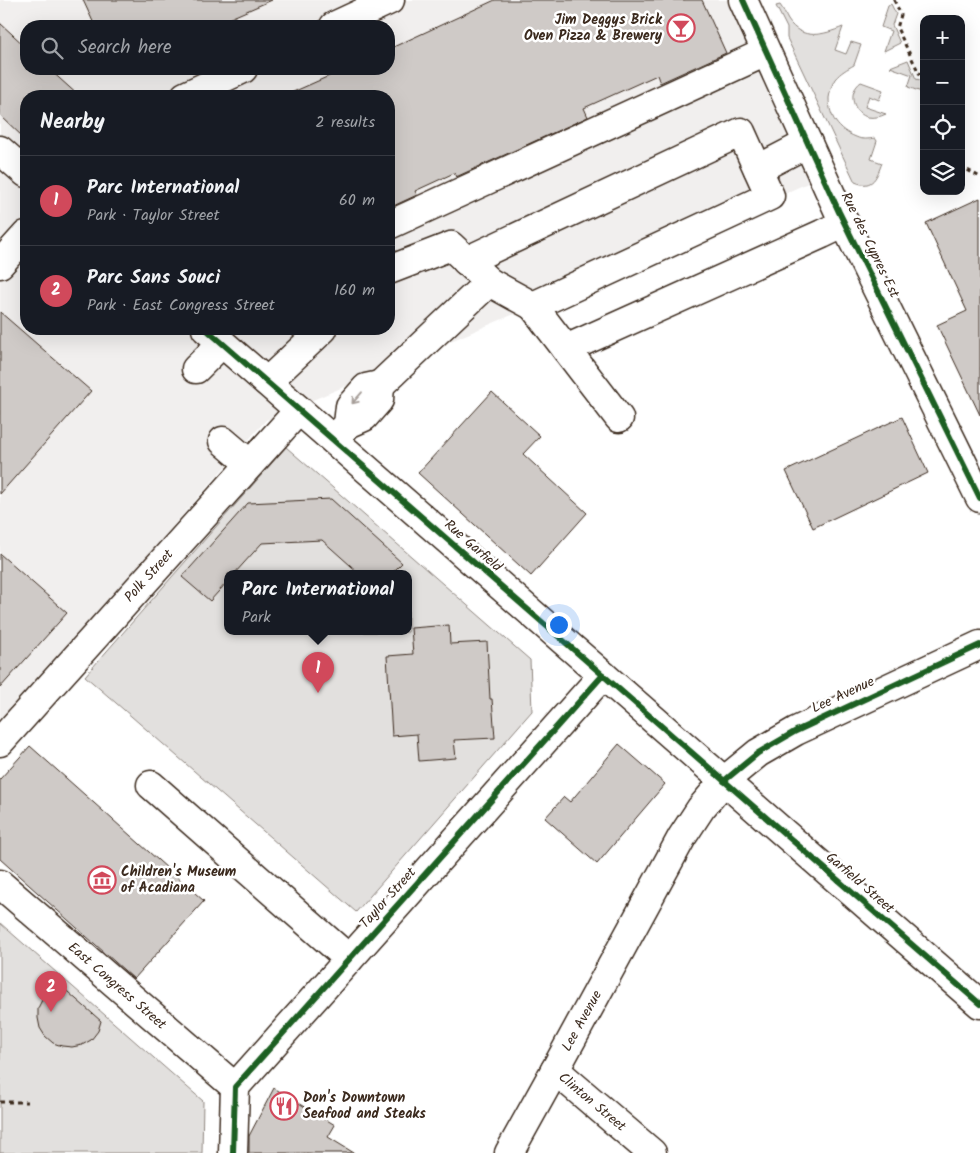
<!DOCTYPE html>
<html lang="en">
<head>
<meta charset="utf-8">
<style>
	body { margin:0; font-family:Kalam,sans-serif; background:#242831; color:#f1f3f6 }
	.controls { position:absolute; right:15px; top:15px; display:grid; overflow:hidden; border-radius:10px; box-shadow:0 5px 20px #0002 }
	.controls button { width:45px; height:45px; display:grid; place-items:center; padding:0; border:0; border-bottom:1px solid #363941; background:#171b24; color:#f1f3f6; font:25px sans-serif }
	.you { position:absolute; left:558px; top:624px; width:18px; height:18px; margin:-12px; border:4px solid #fff; border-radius:50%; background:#1a73e8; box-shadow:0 0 0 8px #1a73e833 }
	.badge { display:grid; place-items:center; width:32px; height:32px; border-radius:50%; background:#d1495b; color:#fff; font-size:16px; font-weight:700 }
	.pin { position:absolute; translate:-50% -41px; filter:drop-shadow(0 1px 2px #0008) }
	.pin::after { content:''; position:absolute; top:26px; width:18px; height:15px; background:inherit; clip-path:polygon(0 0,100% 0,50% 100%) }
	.popup { position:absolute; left:224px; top:570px; width:188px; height:65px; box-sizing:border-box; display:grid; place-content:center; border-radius:10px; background:#171b24; filter:drop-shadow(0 1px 4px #0005); font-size:16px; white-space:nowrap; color:#9ea1a6 }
	.popup b { font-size:19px; color:#f1f3f6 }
	.popup::after { content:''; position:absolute; left:50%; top:100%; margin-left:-10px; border:10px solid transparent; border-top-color:#171b24 }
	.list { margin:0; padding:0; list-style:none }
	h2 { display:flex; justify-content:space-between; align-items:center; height:65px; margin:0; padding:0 20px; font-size:21px }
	h2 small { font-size:16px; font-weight:400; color:#9ea1a6 }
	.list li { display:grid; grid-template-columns:32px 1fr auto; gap:15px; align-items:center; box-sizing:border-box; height:90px; padding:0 20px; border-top:1px solid #363941 }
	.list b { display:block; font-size:19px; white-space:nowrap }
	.list p { margin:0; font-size:16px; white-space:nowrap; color:#9ea1a6 }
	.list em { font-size:16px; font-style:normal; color:#9ea1a6 }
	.icon { flex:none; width:28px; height:28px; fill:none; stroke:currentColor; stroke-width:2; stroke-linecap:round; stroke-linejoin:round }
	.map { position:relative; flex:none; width:980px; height:1153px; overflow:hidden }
	.search { position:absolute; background:#171b24; box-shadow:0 5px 20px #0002; left:20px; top:20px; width:375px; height:55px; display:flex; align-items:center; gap:12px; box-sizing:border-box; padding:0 18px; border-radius:20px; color:#9ea1a6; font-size:19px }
	.panel { position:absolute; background:#171b24; box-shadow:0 5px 20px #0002; left:20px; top:90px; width:375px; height:245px; border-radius:20px }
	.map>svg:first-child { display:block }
	.built { fill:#f1efee; fill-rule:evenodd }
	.green { fill:#e2e0de; stroke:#8e857e; fill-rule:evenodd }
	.building { fill:#cfcac7; stroke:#3b2a1e }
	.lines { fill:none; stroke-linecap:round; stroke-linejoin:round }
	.minor-casing { stroke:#3b2a1e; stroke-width:31 }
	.path { stroke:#3b2a1e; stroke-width:3; stroke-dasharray:4 4; stroke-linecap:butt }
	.minor { stroke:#fff; stroke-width:28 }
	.cycleway-casing { stroke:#fff; stroke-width:9 }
	.cycleway { stroke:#1b5e20; stroke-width:6 }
	.oneway { stroke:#a79f9a }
	.labels { text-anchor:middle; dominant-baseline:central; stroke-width:5; stroke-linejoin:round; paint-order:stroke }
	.poi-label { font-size:14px; font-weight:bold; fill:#3b2a1e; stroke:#fff; text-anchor:start }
	.street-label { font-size:14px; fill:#3b2a1e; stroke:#fff }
</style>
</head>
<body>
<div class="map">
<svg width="980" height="1153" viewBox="0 0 980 1153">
	<rect width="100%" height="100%" fill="#fff"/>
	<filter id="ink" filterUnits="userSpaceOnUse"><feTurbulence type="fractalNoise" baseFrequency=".02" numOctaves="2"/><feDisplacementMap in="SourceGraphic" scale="10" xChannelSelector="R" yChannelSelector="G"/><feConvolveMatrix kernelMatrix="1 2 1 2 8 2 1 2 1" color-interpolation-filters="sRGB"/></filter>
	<g filter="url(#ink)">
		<path class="built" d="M0,0H733L819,178L533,306L266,420L0,723ZM26,26H389V69H26ZM26,96H389V329H26Z"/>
		<g class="green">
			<path d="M891,4L896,14L892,25L900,43L884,51L891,31L881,27L888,6Z"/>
			<path d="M780,5C784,10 785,15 788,20C802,41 823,35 843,27L835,50L846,54L851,42L861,45L854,65C847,69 841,72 835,79C832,84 830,91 829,98C829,117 838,130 856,137C862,140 869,139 875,138L877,141L871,159L882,163C877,176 873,190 855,182L787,38V28L776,6Z"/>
			<path d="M908,60L916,79L924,81V93L908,87L912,75L890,67Z"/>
			<path d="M861,82L883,90L879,100L869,96L865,107L886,114C880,117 874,118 867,117C857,114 850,101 854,91C855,88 858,84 861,82Z"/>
			<path d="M286,447L530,660L532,711L356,912L85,676ZM228,574H408V632H228Z"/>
			<path d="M0,923L203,1101L202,1153H0Z"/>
		</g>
		<g class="building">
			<path d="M83,0H272L212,26H95Z"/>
			<path d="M495,0H702L726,53L660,83L657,75L584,108L588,117L456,177L454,173L415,191L417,195L389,208V96H284L345,69H389V49Z"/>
			<path d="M0,23L26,47V69H49L79,96H26V140L0,115Z"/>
			<path d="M980,198V415L937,325L967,311L926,223Z"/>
			<path d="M0,312L91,391L0,494Z"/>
			<path d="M492,392L540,436L523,454L587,513L531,576L418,473Z"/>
			<path d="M902,417L928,473L813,528L786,471Z"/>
			<path d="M331,499L402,563L391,574H360L322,540L262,543L234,574H228V581L210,601L182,577L248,503Z"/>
			<path d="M0,554L67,613L0,688Z"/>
			<path d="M449,625L450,644L487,642L490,699H492L495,738L454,740L456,758L419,761L417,734L392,736L387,656L413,654L411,628Z"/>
			<path d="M619,744L665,784L597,864L545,818L564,797L570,802Z"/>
			<path d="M30,746L204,901L134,979L0,859V779Z"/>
			<path d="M60,985L101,1021L98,1031L91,1040L82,1045L72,1047L62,1046L53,1043L45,1036L40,1028L38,1018V1008L43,998L50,990Z"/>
			<path d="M274,1088L335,1125L328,1137L354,1153H249V1136Z"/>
		</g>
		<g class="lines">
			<g class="minor-casing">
				<g id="minor">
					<path d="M743,0L839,212L980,498"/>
					<path d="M334,26L390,0"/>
					<path d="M185,96L243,69"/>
					<path d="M0,150L26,173"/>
					<path d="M758,169L808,143"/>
					<path d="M389,225L766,52"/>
					<path d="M466,261L741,132L770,196L533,306L489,282"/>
					<path d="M0,264L26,235"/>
					<path d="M533,306L619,418"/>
					<path d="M206,329L980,1004"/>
					<path d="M566,349L822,234L845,223"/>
					<path d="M196,369L222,343"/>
					<path d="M267,382L323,329"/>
					<path d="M380,385L489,282L451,246L389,270"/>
					<path d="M334,440L348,424L364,417L379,400L380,385L366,388L350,406L348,424"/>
					<path d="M223,441L250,464"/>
					<path d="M0,742L299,410"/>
					<path d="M151,785L349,959"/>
					<path d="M0,884L235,1087"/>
					<path d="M555,1070L652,1153"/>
					<path d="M233,1153L235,1087L603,675"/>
					<path d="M509,1153L555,1070L682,837L701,808L724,781L758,753L796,731L980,645"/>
				</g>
			</g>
			<g class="path">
				<path d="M894,0L901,15L897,28L919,73L924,75"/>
				<path d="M961,166L962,167L980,177"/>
				<path d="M0,1102H29"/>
			</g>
			<use href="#minor" class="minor"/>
			<g class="cycleway-casing">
				<g id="cycleway">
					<path d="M743,0L839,212L980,498"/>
					<path d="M206,329L980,1004"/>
					<path d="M724,781L758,753L796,731L980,645"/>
					<path d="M233,1153L235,1087L603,675"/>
				</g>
			</g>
			<use href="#cycleway" class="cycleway"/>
		</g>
		<defs><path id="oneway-shaft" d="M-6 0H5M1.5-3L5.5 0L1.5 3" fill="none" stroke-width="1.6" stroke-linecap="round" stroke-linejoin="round" transform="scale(1.25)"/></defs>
		<use class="oneway" href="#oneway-shaft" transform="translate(357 398) rotate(131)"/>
	</g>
	<defs>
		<g id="bar-ring" transform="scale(1.4375)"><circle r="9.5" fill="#fff" stroke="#d1495b" stroke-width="1.5"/><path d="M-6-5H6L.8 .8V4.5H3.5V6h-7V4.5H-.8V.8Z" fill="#d1495b"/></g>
		<g id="museum-ring" transform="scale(1.4375)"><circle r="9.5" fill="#fff" stroke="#d1495b" stroke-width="1.5"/><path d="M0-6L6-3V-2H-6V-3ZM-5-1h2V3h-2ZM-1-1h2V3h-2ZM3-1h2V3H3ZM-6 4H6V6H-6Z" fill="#d1495b"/></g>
		<g id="restaurant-ring" transform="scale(1.4375)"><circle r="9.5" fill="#fff" stroke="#d1495b" stroke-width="1.5"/><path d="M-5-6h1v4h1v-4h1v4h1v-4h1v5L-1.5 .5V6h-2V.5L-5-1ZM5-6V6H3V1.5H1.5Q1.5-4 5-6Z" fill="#d1495b"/></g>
	</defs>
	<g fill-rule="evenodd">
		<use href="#bar-ring" x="681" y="28"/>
		<use href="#museum-ring" x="102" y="880"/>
		<use href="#restaurant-ring" x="284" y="1106"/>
	</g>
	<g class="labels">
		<g class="poi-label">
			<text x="662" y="20" text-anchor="end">Jim Deggys Brick<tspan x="662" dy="16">Oven Pizza &amp; Brewery</tspan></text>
			<text x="121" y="872">Children's Museum<tspan x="121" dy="16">of Acadiana</tspan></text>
			<text x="303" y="1098">Don's Downtown<tspan x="303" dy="16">Seafood and Steaks</tspan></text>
		</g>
		<g class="street-label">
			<text transform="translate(870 245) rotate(64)">Rue des Cypres Est</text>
			<text transform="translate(473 546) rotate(41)">Rue Garfield</text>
			<text transform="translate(149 576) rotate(-48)">Polk Street</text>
			<text transform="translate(843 695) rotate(-25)">Lee Avenue</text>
			<text transform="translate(860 883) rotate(41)">Garfield Street</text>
			<text transform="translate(388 898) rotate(-48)">Taylor Street</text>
			<text transform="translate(117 986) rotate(41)">East Congress Street</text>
			<text transform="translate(582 1021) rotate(-61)">Lee Avenue</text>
			<text transform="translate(592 1102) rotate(40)">Clinton Street</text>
		</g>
	</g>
</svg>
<div class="controls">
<button>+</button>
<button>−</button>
<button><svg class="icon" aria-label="locate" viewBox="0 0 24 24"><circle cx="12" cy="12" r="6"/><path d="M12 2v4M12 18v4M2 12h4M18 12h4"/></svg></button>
<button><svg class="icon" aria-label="layers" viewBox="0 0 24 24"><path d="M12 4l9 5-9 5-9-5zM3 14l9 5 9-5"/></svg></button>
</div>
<div class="you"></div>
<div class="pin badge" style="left:318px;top:693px">1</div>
<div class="popup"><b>Parc International</b>Park</div>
<div class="pin badge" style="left:51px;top:1012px">2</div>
<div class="search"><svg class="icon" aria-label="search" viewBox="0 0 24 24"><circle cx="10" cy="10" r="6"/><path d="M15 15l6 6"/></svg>Search here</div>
<section class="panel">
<h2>Nearby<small>2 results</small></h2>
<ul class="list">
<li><span class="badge">1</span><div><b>Parc International</b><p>Park · Taylor Street</p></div><em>60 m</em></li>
<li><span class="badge">2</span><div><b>Parc Sans Souci</b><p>Park · East Congress Street</p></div><em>160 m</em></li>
</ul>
</section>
</div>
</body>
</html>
